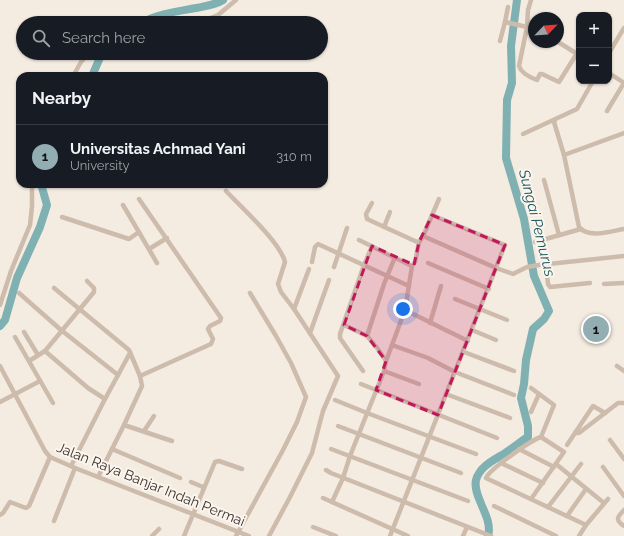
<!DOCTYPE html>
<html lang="en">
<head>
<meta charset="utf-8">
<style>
	body { margin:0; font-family:Raleway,sans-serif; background:#20242c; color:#f1f3f6 }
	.controls { position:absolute; right:12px; top:12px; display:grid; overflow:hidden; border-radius:8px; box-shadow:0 1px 3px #0004 }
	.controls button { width:36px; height:36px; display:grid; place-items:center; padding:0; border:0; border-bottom:1px solid #363941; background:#171b24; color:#f1f3f6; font:20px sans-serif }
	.compass { position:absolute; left:528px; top:12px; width:36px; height:36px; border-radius:50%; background:#171b24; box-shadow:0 1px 3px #0004; rotate:65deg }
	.you { position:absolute; left:403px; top:309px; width:14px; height:14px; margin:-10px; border:3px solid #fff; border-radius:50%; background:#1a73e8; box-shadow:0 0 0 6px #1a73e833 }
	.badge { display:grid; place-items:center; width:26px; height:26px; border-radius:50%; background:#92aeb2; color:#111; font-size:13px; font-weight:700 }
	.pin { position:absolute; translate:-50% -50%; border:2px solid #fff; box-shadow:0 1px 4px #0006 }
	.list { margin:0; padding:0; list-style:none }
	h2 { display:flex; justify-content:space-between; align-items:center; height:52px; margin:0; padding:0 16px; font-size:17px }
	h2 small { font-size:13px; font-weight:400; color:#9ea1a6 }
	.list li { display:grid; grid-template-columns:26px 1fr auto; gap:12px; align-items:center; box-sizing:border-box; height:64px; padding:0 16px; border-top:1px solid #363941 }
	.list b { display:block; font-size:15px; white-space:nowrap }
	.list p { margin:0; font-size:13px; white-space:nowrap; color:#9ea1a6 }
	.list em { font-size:13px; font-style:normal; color:#9ea1a6 }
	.icon { flex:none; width:22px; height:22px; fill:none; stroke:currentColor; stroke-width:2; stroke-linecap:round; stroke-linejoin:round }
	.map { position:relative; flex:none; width:624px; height:536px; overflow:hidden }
	.search { position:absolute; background:#171b24; box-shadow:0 1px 3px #0004; left:16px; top:16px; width:312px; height:44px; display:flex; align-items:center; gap:10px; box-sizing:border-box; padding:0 14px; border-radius:22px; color:#9ea1a6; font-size:15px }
	.panel { position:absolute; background:#171b24; box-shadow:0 1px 3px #0004; left:16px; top:72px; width:312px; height:116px; border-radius:12px }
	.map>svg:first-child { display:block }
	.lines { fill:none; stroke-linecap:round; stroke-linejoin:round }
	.river { stroke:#7fb0b2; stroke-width:8 }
	.minor { stroke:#cdbbac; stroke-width:4.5 }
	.marked { fill:#c2185b; fill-opacity:0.2; stroke:#c2185b; stroke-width:3; stroke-dasharray:8 5; stroke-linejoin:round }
	.labels { text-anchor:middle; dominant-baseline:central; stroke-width:4; stroke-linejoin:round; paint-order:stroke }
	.street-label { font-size:14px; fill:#3b302b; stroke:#fbf5ee }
	.water-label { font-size:15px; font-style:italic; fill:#1f5a5e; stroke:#fbf5ee }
</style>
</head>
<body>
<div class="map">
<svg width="624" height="536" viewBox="0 0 624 536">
	<rect width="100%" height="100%" fill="#f4ebe1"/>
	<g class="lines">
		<g class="river">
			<path d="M142,23C156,14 180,11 196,8C205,6 215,5 223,0"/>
			<path d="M92,76L102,53"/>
			<path d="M0,326L5,320L17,278L40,227L47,205L41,184"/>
			<path d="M488,536C491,526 486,515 482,506C479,498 474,489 476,480C480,466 494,460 505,453C513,448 520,442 528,437V426L521,398L524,384L526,360L533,329L544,319L549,311L534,276L524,219L506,158L507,100L512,83L511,46L517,0"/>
		</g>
		<g class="minor">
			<path d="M531,0L528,10L527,27L534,29"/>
			<path d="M508,7L505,22L527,27L519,66C521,73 529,77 537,80L540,74H542L559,82L579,50"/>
			<path d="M198,23L218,15L236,0"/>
			<path d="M500,41L505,22"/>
			<path d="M558,42L579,55"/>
			<path d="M609,53L624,28"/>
			<path d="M609,73L624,83"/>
			<path d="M73,76L81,62L89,53"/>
			<path d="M607,111L624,83"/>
			<path d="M555,120L554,122L564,155L579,227C589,239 611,231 624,229"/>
			<path d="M523,134L577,109L593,81"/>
			<path d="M564,155L624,133"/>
			<path d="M544,180L559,235"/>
			<path d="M226,191C241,207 280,242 285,262L278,284L281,292L294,309L338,376L323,411L312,453L290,497L269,536"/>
			<path d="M139,199L221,318L220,321L210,326L208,329L213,339L211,344L140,376"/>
			<path d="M372,203L366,214L367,219L417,242L420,241L423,236L439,199"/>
			<path d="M123,205L157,263"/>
			<path d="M62,217L129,239L139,232"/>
			<path d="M384,227L390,212"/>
			<path d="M423,236L496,268L513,274L527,267L539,265L624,256"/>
			<path d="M359,240L412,266"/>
			<path d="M535,242L581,229"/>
			<path d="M149,249L167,238"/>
			<path d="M312,262L315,247L318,244L409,286"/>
			<path d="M428,263L489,289"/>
			<path d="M546,265L548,284L550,287L590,283"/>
			<path d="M334,267L347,228"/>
			<path d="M604,284L624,283"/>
			<path d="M54,288L129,350L140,376L142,386L124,425"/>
			<path d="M19,293L61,330L118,375"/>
			<path d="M455,299L507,320"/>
			<path d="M0,305L11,271L30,225L32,206V184"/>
			<path d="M294,309L309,269"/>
			<path d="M405,310L468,341"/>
			<path d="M430,323L441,286"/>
			<path d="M344,325L367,336L377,348L386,361"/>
			<path d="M472,330L496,340"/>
			<path d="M24,332L38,355"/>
			<path d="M310,333L329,280"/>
			<path d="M367,336L384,284L395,257"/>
			<path d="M15,337L53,403"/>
			<path d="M392,345L428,358L455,372L514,395"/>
			<path d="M45,351L88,388L105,399"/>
			<path d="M464,352L514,371"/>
			<path d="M29,361L45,351L94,292V288L87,281"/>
			<path d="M0,366L45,451L50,457L75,468L249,536"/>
			<path d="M617,366L624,371"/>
			<path d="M363,371L340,338V334L364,265L372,246"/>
			<path d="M384,371L419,384"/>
			<path d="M361,384L497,438"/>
			<path d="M531,388L554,405L541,437"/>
			<path d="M446,394L510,418"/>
			<path d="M335,400L367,413L476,454"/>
			<path d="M0,402L40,381"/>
			<path d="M531,412L539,394"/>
			<path d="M338,426L461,473"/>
			<path d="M144,431L154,416"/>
			<path d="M575,433H579L618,403H624"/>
			<path d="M610,440L624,459"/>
			<path d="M567,445L593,406L605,413"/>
			<path d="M112,449L180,478"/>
			<path d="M331,449L468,501"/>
			<path d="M519,449L554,467"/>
			<path d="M501,463L543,483"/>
			<path d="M556,464L604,503"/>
			<path d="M71,466L105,399L130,353"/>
			<path d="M603,467L624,496"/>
			<path d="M326,470L331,473L491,536"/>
			<path d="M98,477L124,425L172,441"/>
			<path d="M191,482L203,487"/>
			<path d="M323,498L408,536"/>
			<path d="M531,499L564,452L541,437C531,440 489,470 486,478L488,479L586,525"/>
			<path d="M332,502L343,478L350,456L384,371L386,361L405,310L412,266L415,262L419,242"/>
			<path d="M494,506L556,536"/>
			<path d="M548,507L581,464"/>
			<path d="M624,510C617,517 615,520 624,526"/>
			<path d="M0,515L3,513L10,502L26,508L29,506L50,457"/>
			<path d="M567,516L586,489"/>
			<path d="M54,521L75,468"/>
			<path d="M313,527L336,536"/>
			<path d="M152,536L159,529"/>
			<path d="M184,536L215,462L219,461L242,469"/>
			<path d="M236,536L283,450L297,422L306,397L291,363L276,336L250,293"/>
			<path d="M390,536L505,245L432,215"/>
			<path d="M463,536L467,527"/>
			<path d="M579,536L586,525L608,499"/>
		</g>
	</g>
	<path class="marked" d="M432,215L505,245L438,415L376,390L386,361L367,336L344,325L372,246L414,265L419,242Z"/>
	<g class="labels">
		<g class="street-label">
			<text transform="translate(151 484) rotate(22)">Jalan Raya Banjar Indah Permai</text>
		</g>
		<g class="water-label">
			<text transform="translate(537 223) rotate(76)">Sungai Pemurus</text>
		</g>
	</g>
</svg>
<div class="controls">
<button>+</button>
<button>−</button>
</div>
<svg class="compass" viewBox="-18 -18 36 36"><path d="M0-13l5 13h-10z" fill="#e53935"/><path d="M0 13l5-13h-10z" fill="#9ea1a6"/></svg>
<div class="you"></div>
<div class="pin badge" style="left:596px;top:329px">1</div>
<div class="search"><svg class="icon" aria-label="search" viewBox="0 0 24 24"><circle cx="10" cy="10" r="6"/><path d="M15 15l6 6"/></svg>Search here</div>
<section class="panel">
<h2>Nearby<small></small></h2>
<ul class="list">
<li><span class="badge">1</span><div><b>Universitas Achmad Yani</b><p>University</p></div><em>310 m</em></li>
</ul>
</section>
</div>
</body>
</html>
